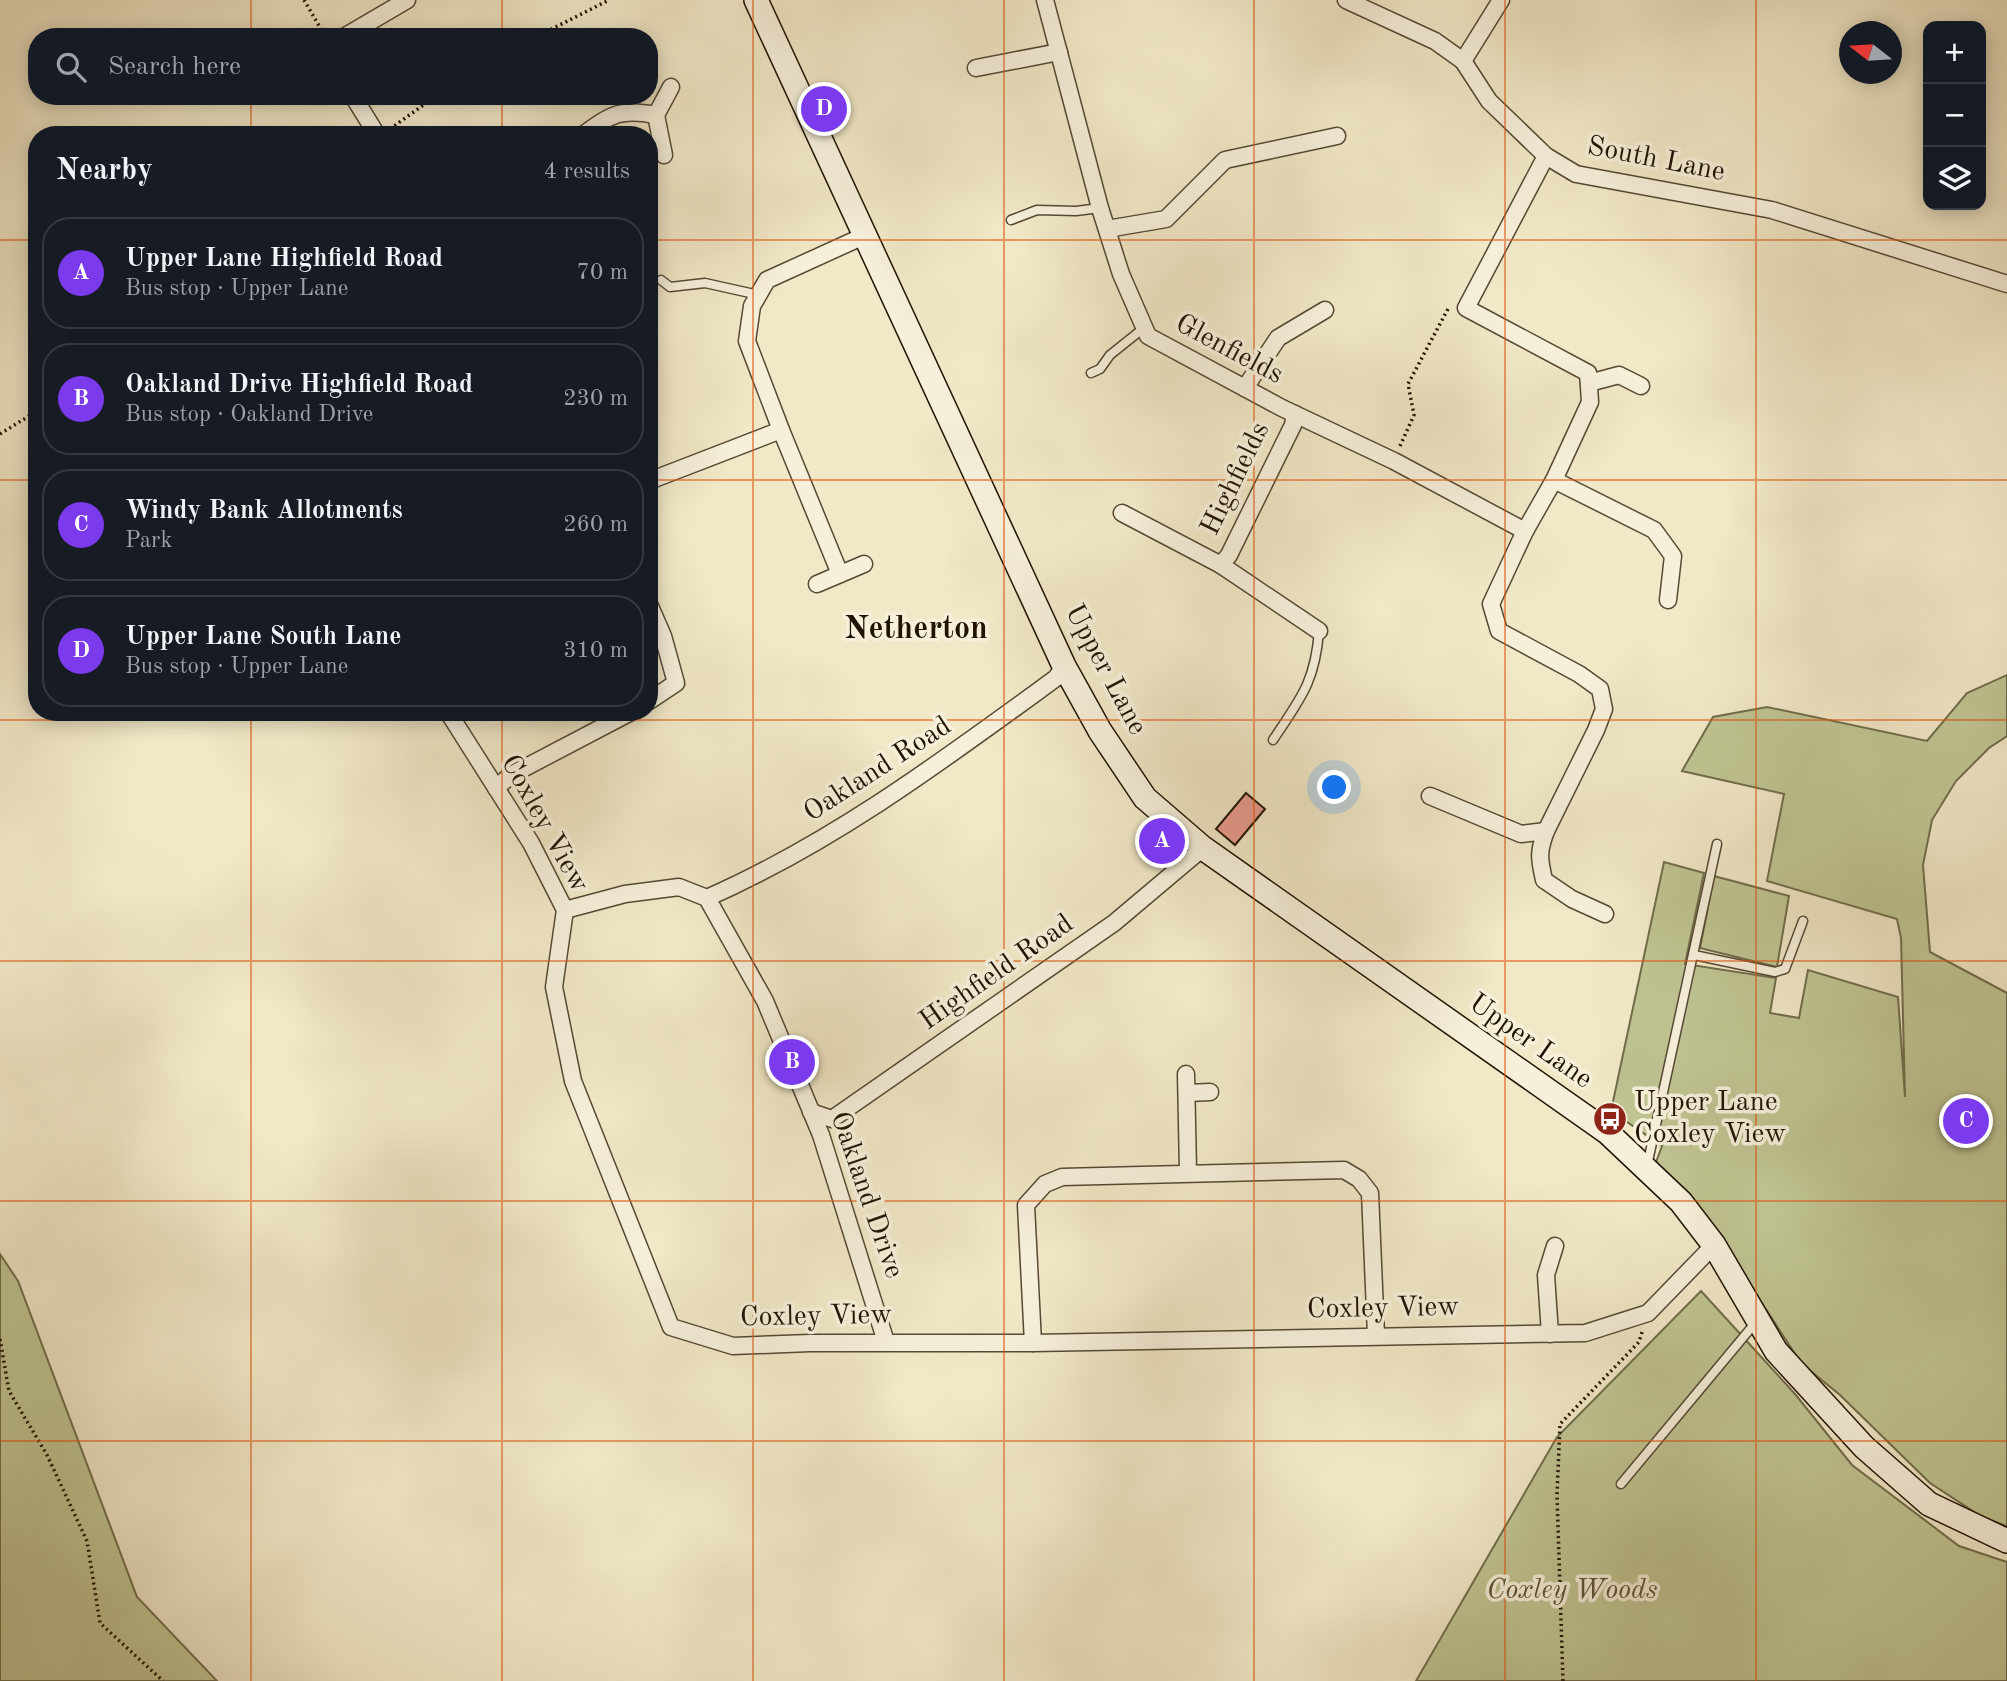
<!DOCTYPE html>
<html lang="en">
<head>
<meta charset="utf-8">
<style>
	body { margin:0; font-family:"Old Standard TT",serif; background:#242831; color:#f1f3f6 }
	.controls { position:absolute; right:21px; top:21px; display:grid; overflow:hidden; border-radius:14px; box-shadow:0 4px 18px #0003 }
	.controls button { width:63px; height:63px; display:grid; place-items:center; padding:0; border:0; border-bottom:2px solid #363941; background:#171b24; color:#f1f3f6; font:35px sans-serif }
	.compass { position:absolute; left:1839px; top:21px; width:63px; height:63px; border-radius:50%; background:#171b24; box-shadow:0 4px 18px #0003; rotate:287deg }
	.you { position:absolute; left:1335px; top:788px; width:24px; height:24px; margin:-18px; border:5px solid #fff; border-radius:50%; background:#1a73e8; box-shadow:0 0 0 10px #1a73e833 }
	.badge { display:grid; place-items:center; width:46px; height:46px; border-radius:50%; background:#7c3aed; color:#fff; font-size:23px; font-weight:700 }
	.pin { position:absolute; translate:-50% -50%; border:4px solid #fff; box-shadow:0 2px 7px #0006 }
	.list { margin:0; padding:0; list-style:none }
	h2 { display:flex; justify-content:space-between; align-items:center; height:91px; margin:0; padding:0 28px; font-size:30px }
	h2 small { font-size:23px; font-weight:400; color:#9ea1a6 }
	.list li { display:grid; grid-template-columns:46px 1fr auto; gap:21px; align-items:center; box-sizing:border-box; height:112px; margin:0 14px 14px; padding:0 14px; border:2px solid #363941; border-radius:28px }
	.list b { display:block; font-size:26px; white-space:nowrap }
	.list p { margin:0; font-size:23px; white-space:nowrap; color:#9ea1a6 }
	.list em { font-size:23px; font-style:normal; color:#9ea1a6 }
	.icon { flex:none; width:38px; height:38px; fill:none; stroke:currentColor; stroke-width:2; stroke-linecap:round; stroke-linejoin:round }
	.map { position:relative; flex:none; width:2007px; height:1681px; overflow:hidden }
	.search { position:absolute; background:#171b24; box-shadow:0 4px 18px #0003; left:28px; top:28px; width:630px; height:77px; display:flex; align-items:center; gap:18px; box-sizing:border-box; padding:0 24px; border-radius:28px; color:#9ea1a6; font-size:26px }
	.panel { position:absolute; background:#171b24; box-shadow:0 4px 18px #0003; left:28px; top:126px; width:630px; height:595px; border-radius:28px }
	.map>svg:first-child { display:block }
	.green { fill:#bfc492; stroke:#706c4a; stroke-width:2 }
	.building { fill:#e89a8d; stroke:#211303; stroke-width:2 }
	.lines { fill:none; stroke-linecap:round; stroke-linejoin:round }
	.service-casing { stroke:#554834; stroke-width:11 }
	.minor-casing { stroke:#554834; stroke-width:19 }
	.secondary-casing { stroke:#211303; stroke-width:26 }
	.path { stroke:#211303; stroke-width:3.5; stroke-dasharray:2 3.5; stroke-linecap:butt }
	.service { stroke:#f6f0db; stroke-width:8 }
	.minor { stroke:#f6f0db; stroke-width:16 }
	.secondary { stroke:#f6f0db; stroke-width:23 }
	.grid { fill:none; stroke:#de560c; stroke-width:2; stroke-opacity:0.55 }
	.labels { text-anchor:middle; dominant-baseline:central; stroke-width:7; stroke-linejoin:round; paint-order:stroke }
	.street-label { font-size:28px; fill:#211303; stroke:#f6f0db }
	.poi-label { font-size:28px; fill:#211303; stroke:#f6f0db; text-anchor:start }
	.park-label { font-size:28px; font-style:italic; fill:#585135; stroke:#f6f0db }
	.quarter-label { font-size:32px; font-weight:bold; fill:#211303; stroke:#f6f0db }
</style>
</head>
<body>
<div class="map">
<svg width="2007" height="1681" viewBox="0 0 2007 1681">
	<rect width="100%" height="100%" fill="#f1e8c7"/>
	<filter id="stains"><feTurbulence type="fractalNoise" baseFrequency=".00286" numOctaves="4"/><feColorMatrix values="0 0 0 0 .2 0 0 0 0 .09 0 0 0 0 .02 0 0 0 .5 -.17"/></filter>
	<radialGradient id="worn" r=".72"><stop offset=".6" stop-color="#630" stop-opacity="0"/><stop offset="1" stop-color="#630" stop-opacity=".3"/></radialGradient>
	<g class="green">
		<path d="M2007,675V736L1989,748L1956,781L1932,820L1923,865L1930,952L2007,993V1526L1982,1517L1930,1483L1840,1395L1801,1363L1703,1213L1655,1165L1662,1146L1611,1111L1664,862L1704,873L1685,964L1776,978L1770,1013L1799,1018L1808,970L1898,997L1905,1097L1901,938L1897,919L1767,881L1784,794L1682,771L1713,717L1767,707L1927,741L1967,693Z"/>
		<path d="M1714,876L1789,896L1777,967L1700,948Z"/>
		<path d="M0,1254L18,1281L137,1597L217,1681H0Z"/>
		<path d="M1701,1291L1795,1394L1852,1465L1959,1546L2007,1562V1681H1416L1557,1437Z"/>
	</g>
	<path class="building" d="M1246,793L1265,809L1235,845L1216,829Z"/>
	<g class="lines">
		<g class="service-casing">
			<g id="service">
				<path d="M1011,220L1037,210L1076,211L1100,208"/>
				<path d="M661,280L670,287L705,283L759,295"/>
				<path d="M1091,373L1100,369L1110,355L1145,327"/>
				<path d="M1273,740C1300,699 1315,683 1319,631"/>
				<path d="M1694,955L1775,972L1785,969L1803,921"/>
				<path d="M1647,1166L1717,844"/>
				<path d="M1621,1484L1756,1322"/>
			</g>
		</g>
		<g class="minor-casing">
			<g id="minor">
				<path d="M1045,0L1100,208L1121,274L1148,336L1282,408L1394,461L1525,531"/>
				<path d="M1346,0L1435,41L1463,61L1489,101L1546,156L1576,174L1772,210L2007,284"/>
				<path d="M344,37L407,0"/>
				<path d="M1463,61L1501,0"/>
				<path d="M976,68L1059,52"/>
				<path d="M353,96L377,135"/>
				<path d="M656,115L664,155"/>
				<path d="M583,135C612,114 620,108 656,115L671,87"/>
				<path d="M1546,156L1466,308L1588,373L1590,402L1554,480L1525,531L1491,604L1499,631L1579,674L1600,689L1604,709L1596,730L1546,831C1538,852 1539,858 1544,880L1572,899L1605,914"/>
				<path d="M1107,229L1166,219L1225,160L1337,136"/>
				<path d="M1589,383L1619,375L1641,386"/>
				<path d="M1245,388L1278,338L1325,310"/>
				<path d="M781,430L840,574"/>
				<path d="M1554,480L1654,530L1673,556L1668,600"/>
				<path d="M649,481L781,430L747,341L752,306L767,280L866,235"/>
				<path d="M1122,513L1221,565L1229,555L1293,425L1295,414"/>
				<path d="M1221,565L1319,631"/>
				<path d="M817,584L864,564"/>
				<path d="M649,604L663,636L676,683L649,701"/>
				<path d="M448,712L531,843L565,910L554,987L573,1081L671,1327L733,1346L810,1343H1033L1585,1333L1648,1313L1714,1245"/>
				<path d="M496,788L511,775L631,712"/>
				<path d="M1430,796L1521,834L1546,831"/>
				<path d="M707,898C834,842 945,759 1056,678L1064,666"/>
				<path d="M565,910L625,894L679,887L707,898L765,1001L821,1135L886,1342"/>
				<path d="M1186,1074L1188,1172"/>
				<path d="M1187,1093L1210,1092"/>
				<path d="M811,1112L832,1119L1114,923L1203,848"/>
				<path d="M1550,1334L1546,1275L1555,1246"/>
				<path d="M1033,1343L1026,1205L1045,1184L1062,1177L1344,1170L1359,1179L1370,1193L1376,1335"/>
			</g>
		</g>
		<g class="secondary-casing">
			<path id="secondary" d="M756,0L1064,666L1100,731L1145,798L1203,848L1607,1132L1681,1202L1714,1245L1776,1351L1864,1447L1929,1504L2007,1541"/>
		</g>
		<g class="path">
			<path d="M304,0L325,36"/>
			<path d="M536,37L609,0"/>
			<path d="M390,129L436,96"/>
			<path d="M0,434L37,411"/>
			<path d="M1400,446L1414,415L1408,384L1449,307"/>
			<path d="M0,1339L9,1391L47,1455L87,1541L100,1623L163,1681"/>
			<path d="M1563,1681L1557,1495L1560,1424L1639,1342L1642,1332"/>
		</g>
		<use href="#service" class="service"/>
		<use href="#minor" class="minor"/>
		<use href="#secondary" class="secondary"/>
	</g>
	<path class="grid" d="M251,0V37M502,0V37M753,0V1681M1004,0V1681M1254,0V1681M1505,0V1681M1756,0V1681M251,96V135M502,96V135M0,240H37M649,240H2007M0,480H37M649,480H2007M251,712V1681M502,712V1681M0,720H2007M0,961H2007M0,1201H2007M0,1441H2007"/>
	<defs>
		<g id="bus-disc" transform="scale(1.75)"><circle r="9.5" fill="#8f2418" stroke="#f6f0db"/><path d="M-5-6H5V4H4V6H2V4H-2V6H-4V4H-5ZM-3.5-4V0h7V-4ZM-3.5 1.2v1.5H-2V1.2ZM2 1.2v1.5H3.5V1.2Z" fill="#fff"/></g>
	</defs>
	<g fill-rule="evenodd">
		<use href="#bus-disc" x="1610" y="1119"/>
	</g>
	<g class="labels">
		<g class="street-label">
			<text transform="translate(1656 160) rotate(11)">South Lane</text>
			<text transform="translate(1229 350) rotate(28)">Glenfields</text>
			<text transform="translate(1236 479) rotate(-64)">Highfields</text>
			<text transform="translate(1105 670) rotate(62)">Upper Lane</text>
			<text transform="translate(878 770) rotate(-33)">Oakland Road</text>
			<text transform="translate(544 824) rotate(61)">Coxley View</text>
			<text transform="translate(997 973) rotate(-35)">Highfield Road</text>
			<text transform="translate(1530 1042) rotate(35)">Upper Lane</text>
			<text transform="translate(866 1195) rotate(71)">Oakland Drive</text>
			<text transform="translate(1383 1309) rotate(-1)">Coxley View</text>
			<text transform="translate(816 1317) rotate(-1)">Coxley View</text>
		</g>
		<g class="poi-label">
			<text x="1634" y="1103">Upper Lane<tspan x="1634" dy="32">Coxley View</tspan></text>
		</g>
		<g class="park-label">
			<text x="1572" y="1591">Coxley Woods</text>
		</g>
		<g class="quarter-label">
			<text x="916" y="630">Netherton</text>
		</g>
	</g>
	<rect width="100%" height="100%" filter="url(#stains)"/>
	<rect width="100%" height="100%" fill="url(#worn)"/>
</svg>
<div class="controls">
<button>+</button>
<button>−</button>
<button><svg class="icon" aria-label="layers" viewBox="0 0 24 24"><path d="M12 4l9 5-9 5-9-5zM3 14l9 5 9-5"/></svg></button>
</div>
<svg class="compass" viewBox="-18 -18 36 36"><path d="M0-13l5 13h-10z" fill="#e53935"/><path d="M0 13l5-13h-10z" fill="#9ea1a6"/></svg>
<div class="you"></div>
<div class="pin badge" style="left:1162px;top:841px">A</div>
<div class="pin badge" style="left:792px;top:1062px">B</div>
<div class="pin badge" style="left:1966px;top:1121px">C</div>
<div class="pin badge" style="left:824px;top:109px">D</div>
<div class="search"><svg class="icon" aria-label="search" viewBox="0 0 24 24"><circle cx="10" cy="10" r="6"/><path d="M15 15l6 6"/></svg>Search here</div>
<section class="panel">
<h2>Nearby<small>4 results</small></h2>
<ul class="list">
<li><span class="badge">A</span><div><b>Upper Lane Highfield Road</b><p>Bus stop · Upper Lane</p></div><em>70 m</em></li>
<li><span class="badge">B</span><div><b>Oakland Drive Highfield Road</b><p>Bus stop · Oakland Drive</p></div><em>230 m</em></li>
<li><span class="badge">C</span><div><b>Windy Bank Allotments</b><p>Park</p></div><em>260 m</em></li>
<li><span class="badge">D</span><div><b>Upper Lane South Lane</b><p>Bus stop · Upper Lane</p></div><em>310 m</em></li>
</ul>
</section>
</div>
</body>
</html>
